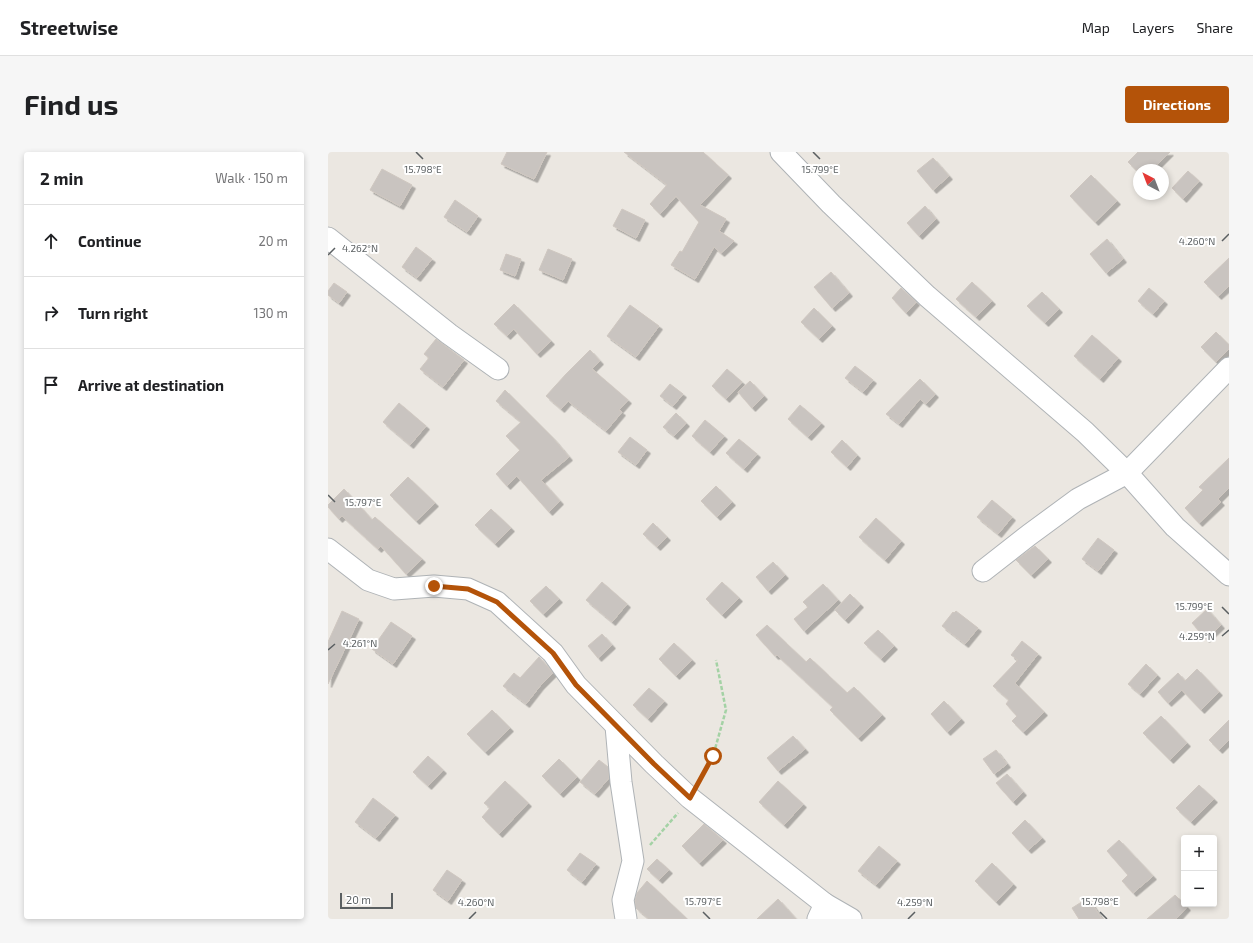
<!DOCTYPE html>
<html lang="en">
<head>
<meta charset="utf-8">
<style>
	body { margin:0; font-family:"Exo 2",sans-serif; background:#f6f6f6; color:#202124 }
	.controls { position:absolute; right:12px; bottom:12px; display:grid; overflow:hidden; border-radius:4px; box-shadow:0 2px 6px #0003 }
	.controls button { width:36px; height:36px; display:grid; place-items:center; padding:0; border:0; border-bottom:1px solid #e0e0e0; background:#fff; color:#202124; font:20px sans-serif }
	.compass { position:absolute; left:805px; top:12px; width:36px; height:36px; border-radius:50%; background:#fff; box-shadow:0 2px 6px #0003; rotate:318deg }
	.scale { position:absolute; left:12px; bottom:10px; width:53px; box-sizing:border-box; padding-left:4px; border:2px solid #5a5f61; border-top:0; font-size:11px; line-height:14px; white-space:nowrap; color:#5a5f61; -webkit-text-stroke:3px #fff; paint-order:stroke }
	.stop { position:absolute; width:12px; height:12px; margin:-9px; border:3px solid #b45309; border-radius:50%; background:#fff }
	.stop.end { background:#b45309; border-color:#fff; box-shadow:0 1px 4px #0008 }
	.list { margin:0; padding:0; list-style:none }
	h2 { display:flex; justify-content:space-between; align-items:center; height:52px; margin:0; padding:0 16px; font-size:17px }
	h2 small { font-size:13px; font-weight:400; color:#757577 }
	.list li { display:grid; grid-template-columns:26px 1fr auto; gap:12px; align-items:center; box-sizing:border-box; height:72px; padding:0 16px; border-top:1px solid #e0e0e0 }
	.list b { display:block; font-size:15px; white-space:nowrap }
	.list em { font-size:13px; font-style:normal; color:#757577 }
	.icon { flex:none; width:22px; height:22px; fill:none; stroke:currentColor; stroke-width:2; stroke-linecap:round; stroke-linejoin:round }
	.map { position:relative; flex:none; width:901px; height:767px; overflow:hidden; border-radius:4px }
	header { display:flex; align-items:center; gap:24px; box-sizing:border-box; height:56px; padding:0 20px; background:#fff; border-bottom:1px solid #e0e0e0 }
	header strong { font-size:19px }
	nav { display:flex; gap:22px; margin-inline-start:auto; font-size:14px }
	.intro { display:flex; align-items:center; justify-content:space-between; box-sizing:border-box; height:96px; padding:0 24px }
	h1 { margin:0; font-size:28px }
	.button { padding:10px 18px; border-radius:4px; background:#b45309; color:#fff; font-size:14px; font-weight:700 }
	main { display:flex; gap:24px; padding:0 24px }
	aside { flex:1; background:#fff; border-radius:4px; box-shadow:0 2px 6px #0003 }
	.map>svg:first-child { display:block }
	.building { fill:#c9c4c0; stroke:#cfc7c0; filter:url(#shadow) }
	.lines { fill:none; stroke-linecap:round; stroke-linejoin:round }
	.street-casing { stroke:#afb3b6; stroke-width:23 }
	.path { stroke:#a4d2a5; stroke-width:2.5; stroke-dasharray:4 2; stroke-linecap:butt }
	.street { stroke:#fff; stroke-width:21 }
	.route { stroke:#b45309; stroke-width:5 }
	.ticks { fill:none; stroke:#5a5f61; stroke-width:1.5 }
	.ticks-label { font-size:10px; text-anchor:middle; fill:#5a5f61; stroke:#fff; stroke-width:4; stroke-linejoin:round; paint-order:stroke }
</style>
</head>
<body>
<header>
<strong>Streetwise</strong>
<nav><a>Map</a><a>Layers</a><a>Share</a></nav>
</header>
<div class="intro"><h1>Find us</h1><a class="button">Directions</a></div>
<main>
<aside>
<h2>2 min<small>Walk · 150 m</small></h2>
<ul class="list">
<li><svg class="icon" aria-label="ahead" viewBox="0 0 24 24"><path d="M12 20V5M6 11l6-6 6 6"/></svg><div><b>Continue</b></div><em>20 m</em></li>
<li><svg class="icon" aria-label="right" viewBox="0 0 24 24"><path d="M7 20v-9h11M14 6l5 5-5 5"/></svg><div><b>Turn right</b></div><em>130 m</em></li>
<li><svg class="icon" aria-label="arrive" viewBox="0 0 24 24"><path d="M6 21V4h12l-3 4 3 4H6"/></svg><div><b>Arrive at destination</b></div></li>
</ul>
</aside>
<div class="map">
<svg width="901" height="767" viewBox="0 0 901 767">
	<defs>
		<filter id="shadow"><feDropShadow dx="3.5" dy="3.5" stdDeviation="0" flood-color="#0004"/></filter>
	</defs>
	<rect width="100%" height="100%" fill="#ebe7e1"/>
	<g class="building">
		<path d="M179,0H219L206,27L173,12Z"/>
		<path d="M296,0H375L400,23L372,53L398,67L391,79L406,89L393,101L386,95L367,127L343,113L352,99L354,100L371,70L348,44L332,62L322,52L339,33Z"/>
		<path d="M810,0H842L824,18H808L800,10Z"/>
		<path d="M605,6L621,24L605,38L589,19Z"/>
		<path d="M54,17L84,33L72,54L42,38Z"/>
		<path d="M860,19L871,29L855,47L844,36Z"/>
		<path d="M763,23L789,49L767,70L742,44Z"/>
		<path d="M127,48L150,64L139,80L116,65Z"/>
		<path d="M597,54L608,67L591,84L579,71Z"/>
		<path d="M294,57L317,68L308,86L285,74Z"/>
		<path d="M779,87L795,107L778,121L762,102Z"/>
		<path d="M88,95L104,107L89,126L74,115Z"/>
		<path d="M220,97L244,107L235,128L211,118Z"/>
		<path d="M178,102L193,107L187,124L172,118Z"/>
		<path d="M901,106V134L890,144L876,130Z"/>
		<path d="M503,120L521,141L504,156L486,135Z"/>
		<path d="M644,130L664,149L648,165L628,147Z"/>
		<path d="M6,131L19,140L11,151L0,143V139Z"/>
		<path d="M573,136L588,150L578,161L564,146Z"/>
		<path d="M821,136L836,149L825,162L810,149Z"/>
		<path d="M714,140L731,157L717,171L699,154Z"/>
		<path d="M186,152L223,189L209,202L186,177L179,184L166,172Z"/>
		<path d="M302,153L331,174L308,205L279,184Z"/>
		<path d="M486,156L504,174L491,187L473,170Z"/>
		<path d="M888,180L901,193V197L888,210L873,195Z"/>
		<path d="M764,183L790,206L772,227L746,204Z"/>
		<path d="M108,187L136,208L115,235L92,217L101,206L96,202Z"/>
		<path d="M262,198L272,209L264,217L300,248L291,258L294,260L278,279L240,249L233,257L218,244L238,222Z"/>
		<path d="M527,214L545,228L535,240L517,226Z"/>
		<path d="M399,217L414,230L398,247L384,234Z"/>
		<path d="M592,227L607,242L598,252L592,247L571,272L558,262Z"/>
		<path d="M422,229L436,244L424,256L410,240Z"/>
		<path d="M342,232L355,242L345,254L332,244Z"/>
		<path d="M177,238L224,285L241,305L213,328L232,349L221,360L189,324L179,334L168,322L192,298L178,284L193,270L168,249Z"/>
		<path d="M71,251L98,274L82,293L55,270Z"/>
		<path d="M472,253L493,271L480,285L460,267Z"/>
		<path d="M348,261L358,271L346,284L335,275Z"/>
		<path d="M377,268L396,284L382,300L364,284Z"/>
		<path d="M302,285L319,298L308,313L290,300Z"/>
		<path d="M411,287L429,302L416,317L398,301Z"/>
		<path d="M514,288L529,303L519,315L503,300Z"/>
		<path d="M901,306V336L890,347L893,350L871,371L857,356L875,338L871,335Z"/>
		<path d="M80,325L107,351L88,369L62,343Z"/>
		<path d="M388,334L404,350L389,365L373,349Z"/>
		<path d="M16,337L44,368L47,365L94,407L78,422L53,394L50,397L14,364L11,367L0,355V353Z"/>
		<path d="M664,348L684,365L670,382L649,365Z"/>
		<path d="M163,357L183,376L167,392L147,373Z"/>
		<path d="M548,366L573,389L557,408L531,385Z"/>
		<path d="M325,371L339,385L329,395L315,382Z"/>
		<path d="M770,386L786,398L770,419L754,407Z"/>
		<path d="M707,394L720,407L703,423L688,408Z"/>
		<path d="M445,410L457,423L440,439L428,425Z"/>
		<path d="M274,430L299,452L284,470L258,448Z"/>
		<path d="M394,430L411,446L394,463L378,447Z"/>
		<path d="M495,432L510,448L476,479L466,467L480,455L475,450Z"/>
		<path d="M218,434L231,447L215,462L202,449Z"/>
		<path d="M522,442L532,452L517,468L507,458Z"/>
		<path d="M879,457L893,473L878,487L864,471Z"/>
		<path d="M14,459L31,467L0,532V490Z"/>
		<path d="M628,459L650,476L637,492L614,474L625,460L626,461Z"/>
		<path d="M63,470L84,484L65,512L44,497Z"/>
		<path d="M439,473L478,510L482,506L519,541L526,535L554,563L530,586L502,558L505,555L449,503L447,504L428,483Z"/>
		<path d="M550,478L566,494L553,507L536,491Z"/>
		<path d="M274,482L284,493L270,506L260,494Z"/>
		<path d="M694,489L710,502L687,531L716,560L695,580L684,569L689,564L678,552L681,548L665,534L690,508L683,503Z"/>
		<path d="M346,491L364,508L348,524L331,507Z"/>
		<path d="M211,505L225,521L212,534L198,552L175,534L186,521L192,526Z"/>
		<path d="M818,512L829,523L812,542L800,532Z"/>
		<path d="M869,517L891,540L873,558L854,538L840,551L830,540L850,521L857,529Z"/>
		<path d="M321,536L336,549L320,567L305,553Z"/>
		<path d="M616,549L633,567L619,580L603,562Z"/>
		<path d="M164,558L182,576L157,600L139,582Z"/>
		<path d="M833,564L859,591L842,608L815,581Z"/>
		<path d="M901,568V588L891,598L881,588Z"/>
		<path d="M465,584L477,597L450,619L439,606Z"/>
		<path d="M668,598L679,612L666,622L655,607Z"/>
		<path d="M100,604L115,618L100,634L85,620Z"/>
		<path d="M231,607L249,625L232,642L214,624Z"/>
		<path d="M271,608L280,615L281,626L267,642L252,630Z"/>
		<path d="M679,622L695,640L685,650L668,631Z"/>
		<path d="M177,629L200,651L171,682L154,665L162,656L156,651Z"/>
		<path d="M450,629L475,652L456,673L431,650Z"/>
		<path d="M871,633L886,647L863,670L848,656Z"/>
		<path d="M45,646L67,663L48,686L27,670Z"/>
		<path d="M697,668L714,686L700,698L684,681Z"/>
		<path d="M376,672L395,688L371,711L354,694Z"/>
		<path d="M791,688L825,724L805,741L794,729L800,723L779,699Z"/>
		<path d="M551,694L569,709L548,733L530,719Z"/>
		<path d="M252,701L268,712L254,730L239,718Z"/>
		<path d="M329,707L341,718L331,728L319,717Z"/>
		<path d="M664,711L685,732L668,750L647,729Z"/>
		<path d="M119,718L134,728L120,749L105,738Z"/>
		<path d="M319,729L359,767H321L308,756L307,749L309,741Z"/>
		<path d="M847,743L859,755L848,767H819Z"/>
		<path d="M760,746L774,767H751L744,756Z"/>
		<path d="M450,747L468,767H429Z"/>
	</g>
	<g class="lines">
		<g class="street-casing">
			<g id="street">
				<path d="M453,0L503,52L599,144L757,280L799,321L847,375L901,423"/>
				<path d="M0,86L121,182L170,217"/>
				<path d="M0,397L40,428L66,437L106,434L140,437L169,450L225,501L248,533L326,612L362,646L497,752"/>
				<path d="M655,419L701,383L750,347L799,321L901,216"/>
				<path d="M288,574L293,630L305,709L295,748L298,767"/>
				<path d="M490,767L497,752L523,767"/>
			</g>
		</g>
		<g class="path">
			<path d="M371,628L385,604L398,558L388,508"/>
			<path d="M322,693L350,661"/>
		</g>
		<use href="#street" class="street"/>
	</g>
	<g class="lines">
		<path class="route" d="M106,434L140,437L169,450L225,501L248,533L326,612L362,646L385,604"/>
	</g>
	<path class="ticks" d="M88,0L95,7M485,0L492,7M894,89L901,82M0,103L7,96M0,343L7,350M894,455L901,462M894,484L901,478M0,498L7,492M375,760L382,767M772,760L779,767M141,767L148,760M580,767L587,760"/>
	<g class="ticks-label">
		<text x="95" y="21">15.798°E</text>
		<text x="492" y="21">15.799°E</text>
		<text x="869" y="93">4.260°N</text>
		<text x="32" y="100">4.262°N</text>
		<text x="35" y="354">15.797°E</text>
		<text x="866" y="458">15.799°E</text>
		<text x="869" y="488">4.259°N</text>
		<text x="32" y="495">4.261°N</text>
		<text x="375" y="753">15.797°E</text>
		<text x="772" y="753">15.798°E</text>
		<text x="148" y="754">4.260°N</text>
		<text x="587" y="754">4.259°N</text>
	</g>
</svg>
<div class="controls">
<button>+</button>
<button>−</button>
</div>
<svg class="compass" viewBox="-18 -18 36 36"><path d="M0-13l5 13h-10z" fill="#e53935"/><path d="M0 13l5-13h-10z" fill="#757577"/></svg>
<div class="scale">20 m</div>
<div class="stop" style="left:385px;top:604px"></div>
<div class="stop end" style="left:106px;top:434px"></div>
</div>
</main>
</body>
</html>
